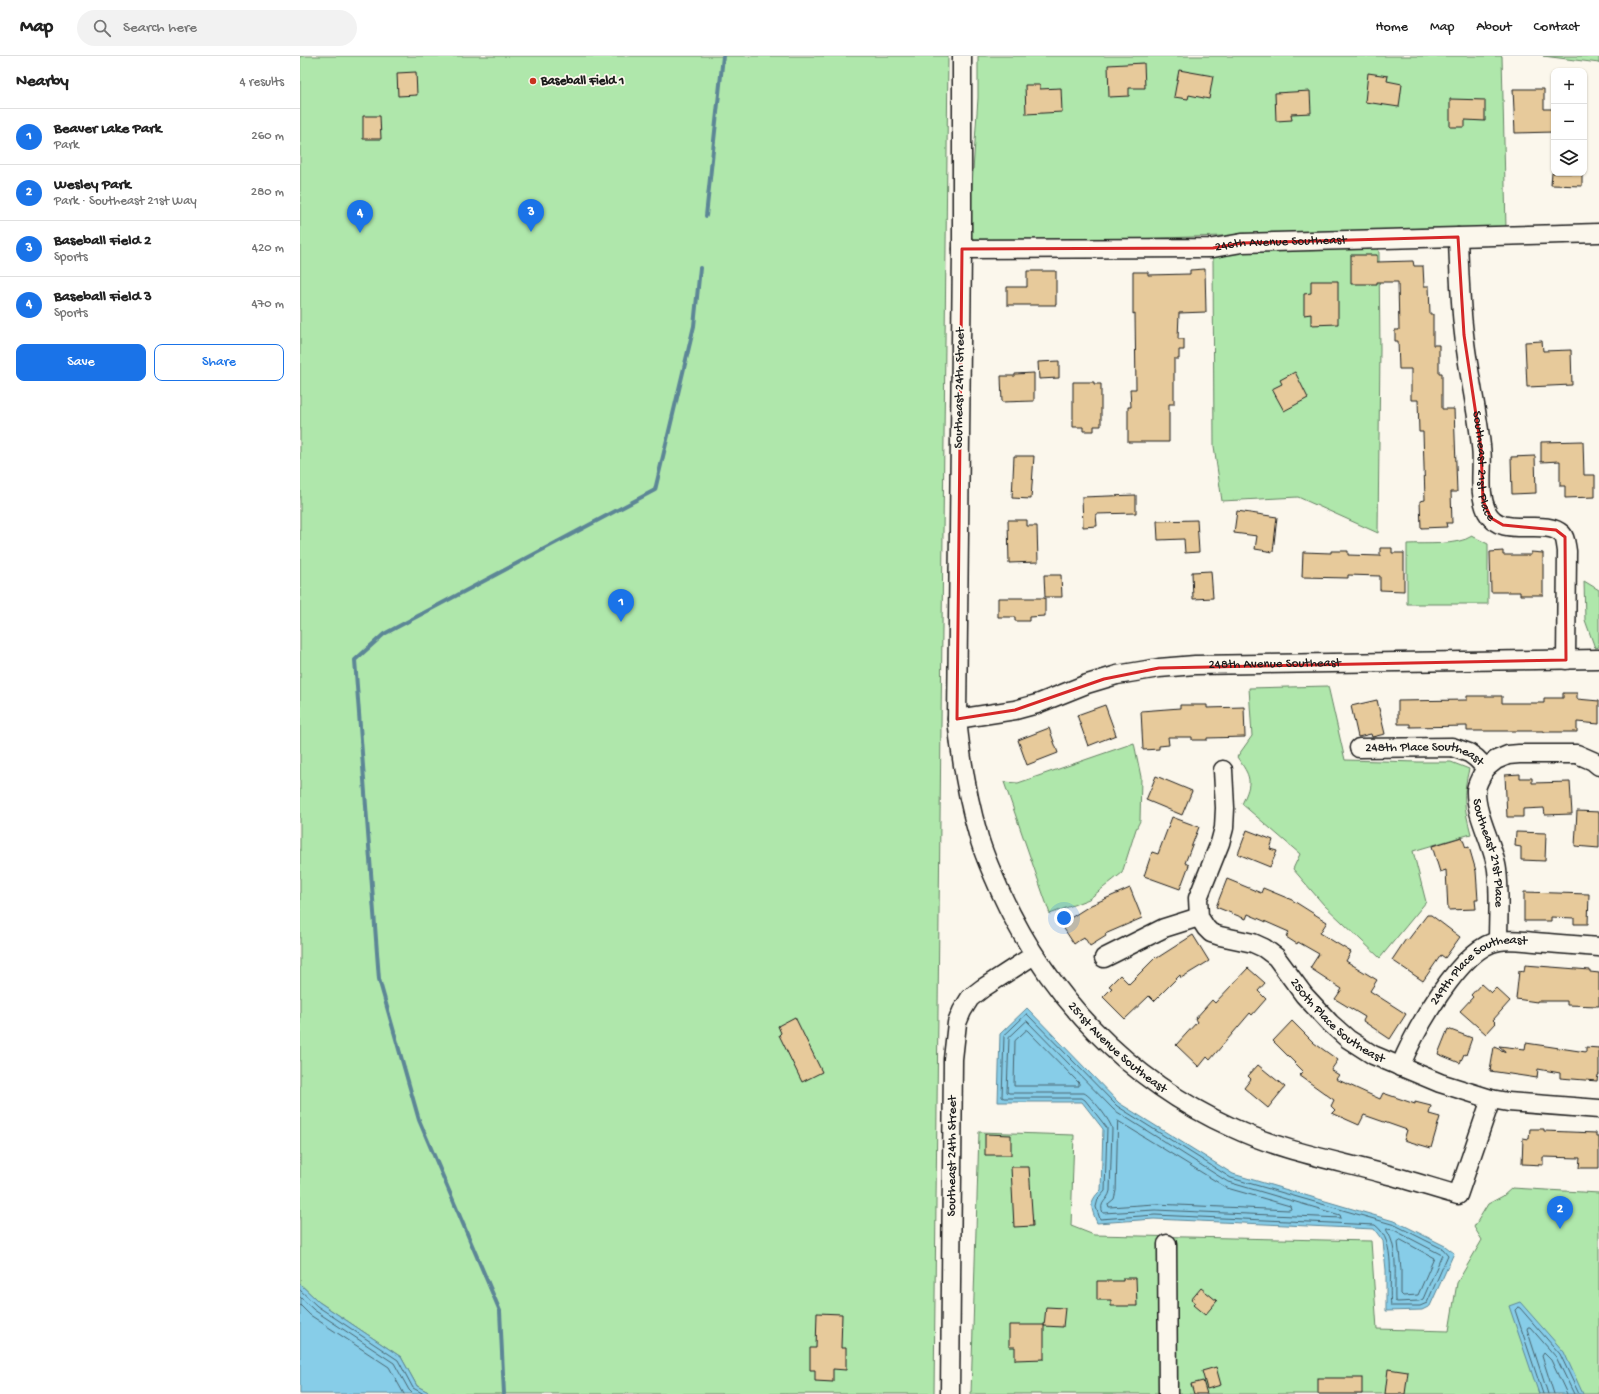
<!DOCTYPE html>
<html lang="en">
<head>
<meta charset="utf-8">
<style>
	body { margin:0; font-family:"Gochi Hand",sans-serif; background:#f2f2f2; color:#222 }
	.controls { position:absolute; right:12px; top:12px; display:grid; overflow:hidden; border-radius:8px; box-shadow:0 1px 3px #0004 }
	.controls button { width:36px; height:36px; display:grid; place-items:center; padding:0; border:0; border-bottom:1px solid #e0e0e0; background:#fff; color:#222; font:20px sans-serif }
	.you { position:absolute; left:764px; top:862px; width:14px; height:14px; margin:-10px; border:3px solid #fff; border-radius:50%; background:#1a73e8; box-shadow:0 0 0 6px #1a73e833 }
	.badge { display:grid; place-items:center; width:26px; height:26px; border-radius:50%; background:#1a73e8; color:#fff; font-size:13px; font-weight:700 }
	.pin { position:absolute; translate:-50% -33px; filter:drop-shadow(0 1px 2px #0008) }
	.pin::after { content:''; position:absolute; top:21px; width:14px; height:12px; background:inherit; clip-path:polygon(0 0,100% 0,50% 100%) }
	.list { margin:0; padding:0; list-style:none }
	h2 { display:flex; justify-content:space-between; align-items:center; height:52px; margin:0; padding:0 16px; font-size:17px }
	h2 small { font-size:13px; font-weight:400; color:#767676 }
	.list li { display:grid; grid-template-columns:26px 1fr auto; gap:12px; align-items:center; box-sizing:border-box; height:56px; padding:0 16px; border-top:1px solid #e0e0e0 }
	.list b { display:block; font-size:15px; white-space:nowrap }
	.list p { margin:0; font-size:13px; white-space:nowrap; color:#767676 }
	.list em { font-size:13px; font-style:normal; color:#767676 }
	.actions { display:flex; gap:8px; padding:12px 16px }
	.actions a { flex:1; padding:9px 0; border:1px solid #1a73e8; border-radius:8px; text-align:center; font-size:14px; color:#1a73e8 }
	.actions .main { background:#1a73e8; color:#fff }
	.icon { flex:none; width:22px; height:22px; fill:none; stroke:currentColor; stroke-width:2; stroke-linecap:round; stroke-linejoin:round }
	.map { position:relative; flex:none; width:1299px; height:1338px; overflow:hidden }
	header { display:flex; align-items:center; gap:24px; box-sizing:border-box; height:56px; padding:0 20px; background:#fff; border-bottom:1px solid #e0e0e0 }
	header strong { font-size:19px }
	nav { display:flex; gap:22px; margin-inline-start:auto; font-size:14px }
	.search { width:280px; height:36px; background:#f2f2f2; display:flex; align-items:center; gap:10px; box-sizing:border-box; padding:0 14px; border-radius:22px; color:#767676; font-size:15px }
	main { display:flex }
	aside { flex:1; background:#fff }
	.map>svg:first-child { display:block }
	.green { fill:#afe7ab; stroke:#668264 }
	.water { fill:#87cde8; stroke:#5c8696 }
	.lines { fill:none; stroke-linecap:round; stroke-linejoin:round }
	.shore { stroke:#47636e; stroke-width:1 }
	.stream { stroke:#5c8696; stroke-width:4 }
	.building { fill:#e7ca9b; stroke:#1c1c1c }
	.minor-casing { stroke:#1c1c1c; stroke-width:21 }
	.minor { stroke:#fbf7ec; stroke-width:18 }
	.marked { fill:none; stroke:#d62828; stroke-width:3; stroke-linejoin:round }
	.poi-dot { fill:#c8321e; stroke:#fbf7ec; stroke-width:1.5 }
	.labels { text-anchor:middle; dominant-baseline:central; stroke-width:3.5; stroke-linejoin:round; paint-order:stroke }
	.poi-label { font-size:13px; font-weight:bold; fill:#1c1c1c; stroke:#fbf7ec; text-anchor:start }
	.street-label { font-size:13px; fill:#1c1c1c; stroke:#fbf7ec }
</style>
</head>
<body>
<header>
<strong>Map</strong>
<div class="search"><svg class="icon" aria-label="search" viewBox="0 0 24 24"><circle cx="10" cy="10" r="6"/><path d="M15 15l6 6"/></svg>Search here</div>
<nav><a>Home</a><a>Map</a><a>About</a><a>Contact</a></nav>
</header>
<main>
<aside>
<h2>Nearby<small>4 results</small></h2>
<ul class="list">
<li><span class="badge">1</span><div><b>Beaver Lake Park</b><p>Park</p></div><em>260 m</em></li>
<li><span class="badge">2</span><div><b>Wesley Park</b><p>Park · Southeast 21st Way</p></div><em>280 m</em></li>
<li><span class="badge">3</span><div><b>Baseball Field 2</b><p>Sports</p></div><em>420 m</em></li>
<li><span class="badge">4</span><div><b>Baseball Field 3</b><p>Sports</p></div><em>470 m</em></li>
</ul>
<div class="actions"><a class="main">Save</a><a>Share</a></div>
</aside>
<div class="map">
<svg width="1299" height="1338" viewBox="0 0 1299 1338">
	<rect width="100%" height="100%" fill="#fbf7ec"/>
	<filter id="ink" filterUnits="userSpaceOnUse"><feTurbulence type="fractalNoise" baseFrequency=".025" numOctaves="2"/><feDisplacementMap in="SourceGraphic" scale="8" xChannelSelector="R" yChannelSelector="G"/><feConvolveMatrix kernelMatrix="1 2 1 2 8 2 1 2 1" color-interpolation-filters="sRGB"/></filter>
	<g filter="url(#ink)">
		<g class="green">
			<path d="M0,0H648L634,1338H132L117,1330L101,1301L19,1246L0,1228Z"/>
			<path d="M678,0H1202L1206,173L1074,175L680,188L672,182L669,173L678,42Z"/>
			<path d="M1243,0H1299V7Z"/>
			<path d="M1078,190L1079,197L1080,293L1078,477L998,441L922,445L914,390L913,201L938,192Z"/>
			<path d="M1172,480L1188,488V548H1107V488C1126,487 1157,490 1172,480Z"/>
			<path d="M1284,525L1299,534V591L1295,592L1285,564Z"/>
			<path d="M1028,630L1045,704L1118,706H1151L1169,713C1162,741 1164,750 1171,778L1113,795L1126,846L1080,902L1024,849L993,813L1000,798L942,748C953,725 951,721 937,701L952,680L949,632Z"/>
			<path d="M834,687L841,721L840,765L836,773L822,817L789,843L750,858L704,726L718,727Z"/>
			<path d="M679,1076L774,1079L771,1170L794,1179L1071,1185L1077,1273L1149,1275L1157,1227L1182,1184L1174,1171L1188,1148L1203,1140L1212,1132L1299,1137V1338H671Z"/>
		</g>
		<g class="water">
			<path d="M727,952L819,1047L933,1118L1097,1166L1145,1190L1154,1197L1130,1250L1122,1254L1086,1255V1214L1083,1185L1074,1173L854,1163L797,1167C791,1152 788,1146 801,1134L803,1073L782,1046H698L700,978Z"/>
			<path d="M0,1228L19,1246L101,1301L117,1330L132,1338H0Z"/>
			<path d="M1220,1246L1264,1296L1283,1338H1239L1209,1250Z"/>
		</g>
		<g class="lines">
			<g class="shore">
				<path d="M727,958L817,1050L931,1122L1095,1169L1143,1193L1148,1199L1127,1247L1120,1250H1091C1088,1227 1097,1185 1075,1169L855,1159L800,1163L796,1151L798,1143L805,1135L807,1072L785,1044L782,1042H704L702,1041L704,980Z"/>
				<path d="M727,965L814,1054L928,1126L1040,1159L1041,1162L855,1154L803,1157C798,1146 808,1145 810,1135L812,1073C811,1065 791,1040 784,1037H709L707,1036L709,982Z"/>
				<path d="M727,974L779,1027V1030H714L715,985Z"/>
				<path d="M818,1065L927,1132L990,1150L991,1153L989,1154L855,1148L809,1151L808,1148L814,1143L816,1135Z"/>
				<path d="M1087,1173L1094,1174L1142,1199L1123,1243L1119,1245L1097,1246L1095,1245C1094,1225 1099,1192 1087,1175Z"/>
				<path d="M1101,1184L1134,1202L1118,1239L1103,1240L1101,1238V1213L1098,1186Z"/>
				<path d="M0,1234L17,1250L98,1304L113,1332L124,1338"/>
				<path d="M0,1241L14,1254L94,1307L109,1334L113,1338"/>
				<path d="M0,1249L10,1259L89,1311L104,1338"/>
				<path d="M1243,1338L1215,1254L1218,1251L1220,1252L1260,1298L1279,1338"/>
				<path d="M1248,1338L1227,1273L1228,1271H1230L1256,1301L1274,1338"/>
				<path d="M1254,1338L1242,1300L1244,1297L1251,1304L1267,1338"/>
			</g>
			<g class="stream">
				<path d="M406,160L423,0"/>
				<path d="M204,1338L200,1255L119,1064L79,923L55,604L84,578L355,434L394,270L400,212"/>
			</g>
		</g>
		<g class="building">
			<path d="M844,7L845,32H829V40L809,41L808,9Z"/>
			<path d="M879,14L913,20L909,43L889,39L888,43L874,41Z"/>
			<path d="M116,16L117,39L98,40L97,17Z"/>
			<path d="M1068,17L1088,20L1087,25L1102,28L1099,51L1065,46Z"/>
			<path d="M725,29H740V33L761,32L762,56L726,58Z"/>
			<path d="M1213,33H1244V53H1254V76L1215,77Z"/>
			<path d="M1010,35L1011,57L991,58L992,64L976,65L975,37Z"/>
			<path d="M1150,43L1185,44V65L1165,64V71H1150Z"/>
			<path d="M63,60H80L81,83H63Z"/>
			<path d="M1252,117H1282V130L1251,129Z"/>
			<path d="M1051,199H1077V206L1113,205L1114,210H1123L1124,230H1129L1130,258H1133V289H1139V317H1142V353H1154L1157,436H1151L1152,467H1146L1147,471L1121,472L1120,445L1125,444L1123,376H1119L1118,344H1111V313H1099L1098,285H1095V274H1099L1098,226H1077V228H1051Z"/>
			<path d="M905,213L906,256L879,257L878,283H884V294H879V303H874V348H869V386H828V351H831L830,333H836L835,257L833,258V216H848V219L890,218V214Z"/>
			<path d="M727,215H756V249H707V231H727Z"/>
			<path d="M1011,225H1038V268L1011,269V258L1004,259V238L1011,237Z"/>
			<path d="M1242,285L1243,295L1271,294L1272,329L1227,331L1225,286Z"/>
			<path d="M759,305V322L739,323L738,306Z"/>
			<path d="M995,316L1008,342L984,355L972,333L982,328L980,324Z"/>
			<path d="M734,317V345L702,346L701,320H715V318Z"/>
			<path d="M773,326H794V328H801V370H794V375H783V371H773Z"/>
			<path d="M1283,385L1284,419H1295V441L1265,442V430H1260V405L1241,406V386Z"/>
			<path d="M714,400H734L731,443L712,442Z"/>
			<path d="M1235,400L1236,437L1212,438L1211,401Z"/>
			<path d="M836,439V457L796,458L797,470L783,471L782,441Z"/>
			<path d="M937,455L977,461L973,496L955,493L957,480L934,477Z"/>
			<path d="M708,464H727V470H737L738,506L709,507Z"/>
			<path d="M897,464L899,496L885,497L884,483L858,484L857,465Z"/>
			<path d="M1080,492H1092V497H1104V535L1080,534V520L1048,519V522L1002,521L1003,496L1031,497V495H1048V499L1080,500Z"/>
			<path d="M1203,495V499H1231V496L1243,497V539H1220V536H1191L1190,496Z"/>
			<path d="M911,515L913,542L893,543L892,516Z"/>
			<path d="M744,519H761L762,541H745Z"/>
			<path d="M698,542H745V560L729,561V565H715V561H698Z"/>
			<path d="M1263,637H1277V643L1299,645V668L1277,666V676H1244V675H1167V670L1110,671V668H1098V645L1167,644V640H1202V647H1244V642H1263Z"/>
			<path d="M1077,644L1085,678L1072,681L1071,678L1058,681L1051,650Z"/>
			<path d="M805,649L816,679L788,690L777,659Z"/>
			<path d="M880,649H907V652L944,651L945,681L907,682V684H892V681H868L869,689L859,690V693L843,694L841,655L880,652Z"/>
			<path d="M749,672L758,697L727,709L718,684Z"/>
			<path d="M1220,718V722H1232V727L1270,726L1272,758L1245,759L1244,752L1223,753V761H1207L1205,719Z"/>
			<path d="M856,720L892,735L882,759L846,744Z"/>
			<path d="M1277,755L1299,756V792L1275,790Z"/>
			<path d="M872,761L899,771L885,807L889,809L880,833L844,820L852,796L858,798Z"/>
			<path d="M947,774L973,784L970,793L977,795L970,811L938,798Z"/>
			<path d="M1216,776L1246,777L1245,805L1221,804V791L1215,790Z"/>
			<path d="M1162,781L1166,792L1169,791L1176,815L1178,844H1175L1176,853L1148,854L1146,814L1140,816L1132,790Z"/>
			<path d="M927,823L961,837L963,832L992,844L1027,866L1020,877L1051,896L1046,905L1077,924L1070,935L1106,958L1090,983L1063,965L1065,961L1035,943L1042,933L1010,912L1019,898L998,886L997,888L986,881L989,876L948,858L946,863L916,851Z"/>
			<path d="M830,832L842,862L805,878L806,880L790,890L784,881L774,888L761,868L791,849Z"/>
			<path d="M1224,836L1289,838L1288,868H1274V862L1251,861V865H1224Z"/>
			<path d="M1127,859H1131L1160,881L1145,902L1141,899L1123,925L1092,904L1106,883L1108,884Z"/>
			<path d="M893,879L909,905L881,922L880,919L854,945L849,940L825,963L803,941L812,932L809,930L820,919L829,928L856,901L857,902Z"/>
			<path d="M1225,909L1290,914V916L1299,917V950L1267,949V945H1237V946L1216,943L1219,915L1224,916Z"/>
			<path d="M948,912L965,927L958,935L966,943L952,959L950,957L910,1004L907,1001L899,1011L876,989L897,966L895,963L912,944L915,947Z"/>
			<path d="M1181,928L1191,937L1196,932L1210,945L1193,964L1196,967L1186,978L1160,955L1173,941L1171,939Z"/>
			<path d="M495,961L522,1016L502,1026L479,979L481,977L478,970Z"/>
			<path d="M992,965L1014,987L1038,1004L1031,1014L1039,1019L1036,1023L1080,1043L1083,1037L1115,1048V1046L1131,1050L1129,1058L1140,1061L1131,1092L1104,1084L1107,1074L1064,1059L1059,1069L1032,1057L1035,1054L1031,1050L1034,1044L999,1019L1003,1015L973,985Z"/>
			<path d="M1148,973L1172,982L1166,999L1164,998L1160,1007L1138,998Z"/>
			<path d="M1226,987L1286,996V991L1299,992V1019H1298L1297,1025L1260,1022V1017L1238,1013L1237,1022L1190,1015L1194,991L1206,996L1199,990L1225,993Z"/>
			<path d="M958,1009L985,1031L968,1052L944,1032L951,1023L948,1020Z"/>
			<path d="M1230,1073H1244V1075L1296,1077V1081H1299V1112H1279L1280,1102L1243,1101V1109L1222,1108L1223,1082L1229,1083Z"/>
			<path d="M685,1078L711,1079V1099H685Z"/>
			<path d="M711,1111H729L733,1170L714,1171Z"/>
			<path d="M823,1222H836L837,1250H811V1244H797V1225H823Z"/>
			<path d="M901,1232L917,1245L905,1259L893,1249L895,1247L891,1244Z"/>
			<path d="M746,1251L765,1252L763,1271L744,1270Z"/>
			<path d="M517,1257L542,1258L541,1292H546V1314L533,1313V1326L515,1325V1314H510V1292H516Z"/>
			<path d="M709,1269H744V1303L715,1304V1291H709Z"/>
			<path d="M916,1311L921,1329L907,1333L902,1315Z"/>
			<path d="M1088,1313L1108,1316L1105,1338H1085Z"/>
			<rect x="1018" y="1322" width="44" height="16"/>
			<path d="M903,1325L907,1338H894L891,1328Z"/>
		</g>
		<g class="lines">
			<g class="minor-casing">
				<g id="minor">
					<path id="s1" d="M662,0V193L657,663C661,702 667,741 678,778C683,798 692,816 700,835C748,940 827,1024 933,1072C982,1095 1034,1104 1085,1118C1109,1124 1133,1132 1158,1139L1191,1043"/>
					<path id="s2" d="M1158,181C1159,213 1160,246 1164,278C1168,316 1177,352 1181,390C1184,412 1177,434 1187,456C1201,484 1244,461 1262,478C1266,482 1266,490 1267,495L1266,604"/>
					<path id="s3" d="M662,193L913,192L942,187L1299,177"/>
					<path id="s4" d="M657,663L715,654L737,648L787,628L817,619L859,612L895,609L1299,603"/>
					<path id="s5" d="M1059,692L1152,691L1169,697L1176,702L1186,712L1196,704L1208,699L1219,698H1277L1293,705L1299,710"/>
					<path id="s6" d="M1186,712C1182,719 1177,726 1176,734C1175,759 1194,789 1197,814C1200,838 1198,862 1198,885"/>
					<path id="s7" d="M923,714L925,752L924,772L920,787L898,842L899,861L906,872L911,877L920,880L953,887L964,892L976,901L1004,939L1030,967L1048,983L1073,999L1140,1027L1191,1043L1208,1046L1299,1053"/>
					<path d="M804,902L864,872L899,861"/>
					<path id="s8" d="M1100,1011C1114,977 1160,891 1199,885C1211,883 1223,885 1235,886C1257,888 1278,889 1299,891"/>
					<path d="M867,1188L868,1338"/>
					<path id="s9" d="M650,1338L653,1003L657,967L662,955L670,942L683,932L734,899"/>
				</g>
			</g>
			<use href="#minor" class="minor"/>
		</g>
	</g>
	<path class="marked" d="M1158,181L1164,279L1181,392L1183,445L1191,462L1203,469L1256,474L1265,481L1266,604L859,612L804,623L715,654L657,663L662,193L913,192L942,187Z"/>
	<circle class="poi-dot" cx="233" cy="25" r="4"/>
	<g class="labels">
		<g class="poi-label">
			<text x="241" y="25">Baseball Field 1</text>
		</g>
		<g class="street-label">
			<text stroke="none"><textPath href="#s3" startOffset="319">246th Avenue Southeast</textPath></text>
			<text transform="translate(660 332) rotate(-89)">Southeast 24th Street</text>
			<text stroke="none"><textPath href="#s2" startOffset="231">Southeast 21st Place</textPath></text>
			<text stroke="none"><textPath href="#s4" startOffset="325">248th Avenue Southeast</textPath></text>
			<text stroke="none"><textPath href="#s5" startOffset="67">248th Place Southeast</textPath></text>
			<text stroke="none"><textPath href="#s6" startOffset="89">Southeast 21st Place</textPath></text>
			<text stroke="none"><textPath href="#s8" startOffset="132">249th Place Southeast</textPath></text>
			<text stroke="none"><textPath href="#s7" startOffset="332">250th Place Southeast</textPath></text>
			<text stroke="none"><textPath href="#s1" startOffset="1039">251st Avenue Southeast</textPath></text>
			<text stroke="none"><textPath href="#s9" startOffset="238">Southeast 24th Street</textPath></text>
		</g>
	</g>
</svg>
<div class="controls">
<button>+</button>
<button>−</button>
<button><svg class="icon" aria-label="layers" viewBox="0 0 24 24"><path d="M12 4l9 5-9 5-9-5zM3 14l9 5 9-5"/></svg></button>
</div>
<div class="you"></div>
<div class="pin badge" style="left:321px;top:566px">1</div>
<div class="pin badge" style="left:1260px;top:1173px">2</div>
<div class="pin badge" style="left:231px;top:176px">3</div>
<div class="pin badge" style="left:60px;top:177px">4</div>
</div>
</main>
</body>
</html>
